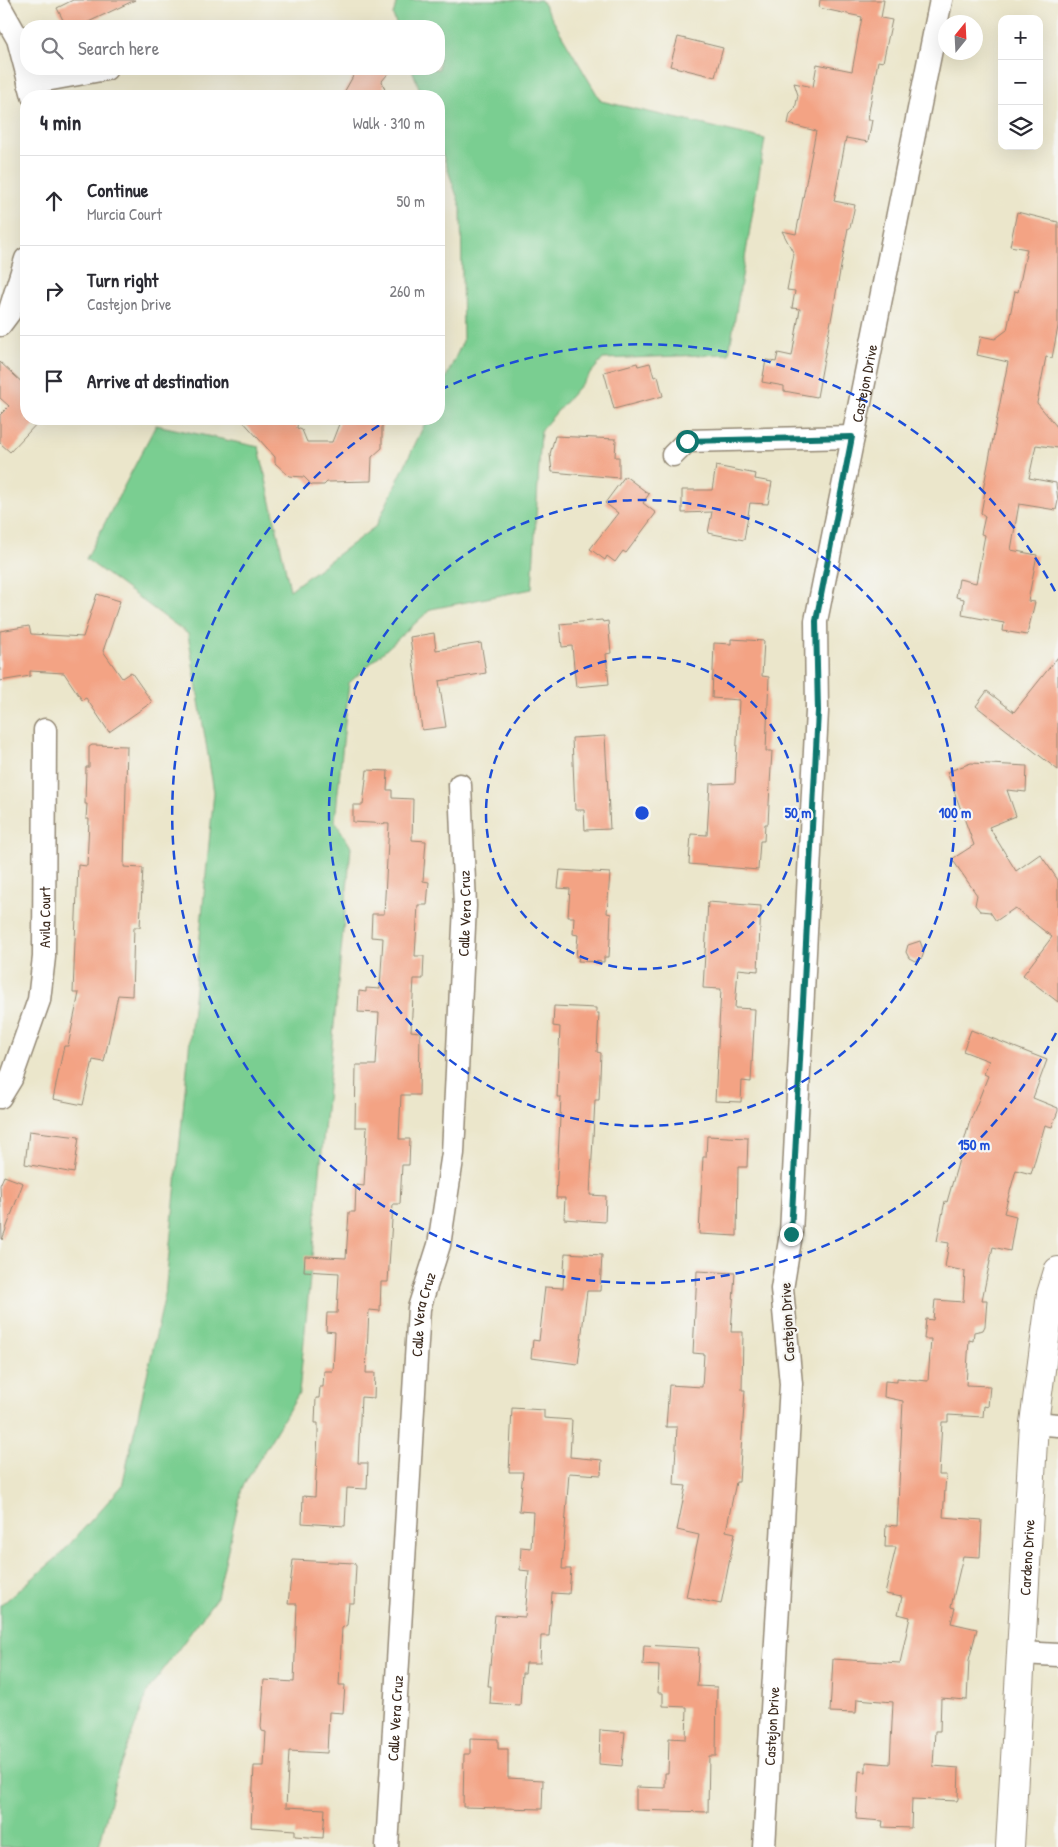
<!DOCTYPE html>
<html lang="en">
<head>
<meta charset="utf-8">
<style>
	body { margin:0; font-family:"Patrick Hand",sans-serif; background:#f7f7f7; color:#2b2b33 }
	.controls { position:absolute; right:15px; top:15px; display:grid; overflow:hidden; border-radius:10px; box-shadow:0 5px 20px #0002 }
	.controls button { width:45px; height:45px; display:grid; place-items:center; padding:0; border:0; border-bottom:1px solid #e1e1e2; background:#fff; color:#2b2b33; font:25px sans-serif }
	.compass { position:absolute; left:938px; top:15px; width:45px; height:45px; border-radius:50%; background:#fff; box-shadow:0 5px 20px #0002; rotate:18deg }
	.stop { position:absolute; width:15px; height:15px; margin:-11px; border:4px solid #0f766e; border-radius:50%; background:#fff }
	.stop.end { background:#0f766e; border-color:#fff; box-shadow:0 1px 5px #0008 }
	.list { margin:0; padding:0; list-style:none }
	h2 { display:flex; justify-content:space-between; align-items:center; height:65px; margin:0; padding:0 20px; font-size:21px }
	h2 small { font-size:16px; font-weight:400; color:#7c7c81 }
	.list li { display:grid; grid-template-columns:32px 1fr auto; gap:15px; align-items:center; box-sizing:border-box; height:90px; padding:0 20px; border-top:1px solid #e1e1e2 }
	.list b { display:block; font-size:19px; white-space:nowrap }
	.list p { margin:0; font-size:16px; white-space:nowrap; color:#7c7c81 }
	.list em { font-size:16px; font-style:normal; color:#7c7c81 }
	.icon { flex:none; width:28px; height:28px; fill:none; stroke:currentColor; stroke-width:2; stroke-linecap:round; stroke-linejoin:round }
	.map { position:relative; flex:none; width:1058px; height:1847px; overflow:hidden }
	.search { position:absolute; background:#fff; box-shadow:0 5px 20px #0002; left:20px; top:20px; width:425px; height:55px; display:flex; align-items:center; gap:12px; box-sizing:border-box; padding:0 18px; border-radius:20px; color:#7c7c81; font-size:19px }
	.panel { position:absolute; background:#fff; box-shadow:0 5px 20px #0002; left:20px; top:90px; width:425px; height:335px; border-radius:20px }
	.map>svg:first-child { display:block }
	.green { fill:#7ace91; stroke:#5a7c58 }
	.building { fill:#f3a384 }
	.lines { fill:none; stroke-linecap:round; stroke-linejoin:round }
	.minor-casing { stroke:#938874; stroke-width:25 }
	.tertiary-casing { stroke:#938874; stroke-width:30 }
	.minor { stroke:#fff; stroke-width:22 }
	.tertiary { stroke:#fff; stroke-width:28 }
	.route { stroke:#0f766e; stroke-width:6 }
	.ring { fill:none; stroke:#1d4ed8; stroke-width:2.5; stroke-dasharray:9 6 }
	.labels { text-anchor:middle; dominant-baseline:central; stroke-width:4.5; stroke-linejoin:round; paint-order:stroke }
	.street-label { font-size:15px; fill:#3b2a1e; stroke:#f6f6f2 }
	.centre { fill:#1d4ed8; stroke:#f6f6f2; stroke-width:2.5 }
	.ring-label { font-size:15px; text-anchor:middle; font-weight:bold; fill:#1d4ed8; stroke:#f6f6f2; stroke-width:4.5; stroke-linejoin:round; paint-order:stroke }
</style>
</head>
<body>
<div class="map">
<svg width="1058" height="1847" viewBox="0 0 1058 1847">
	<rect width="100%" height="100%" fill="#f6f6f2"/>
	<filter id="ink" filterUnits="userSpaceOnUse"><feTurbulence type="fractalNoise" baseFrequency=".02" numOctaves="2"/><feDisplacementMap in="SourceGraphic" scale="10" xChannelSelector="R" yChannelSelector="G"/><feConvolveMatrix kernelMatrix="1 2 1 2 8 2 1 2 1" color-interpolation-filters="sRGB"/></filter>
	<filter id="wash" filterUnits="userSpaceOnUse"><feTurbulence type="fractalNoise" baseFrequency=".0096" numOctaves="4" result="noise"/><feDisplacementMap in="SourceGraphic" scale="20" xChannelSelector="R" yChannelSelector="G"/><feGaussianBlur stdDeviation="1.12" result="paint"/><feColorMatrix in="noise" values="0 0 0 0 0 0 0 0 0 0 0 0 0 0 0 0 0 1.4 0 .05"/><feComposite in="paint" operator="in"/></filter>
	<g filter="url(#wash)">
		<rect width="100%" height="100%" fill="#ebe6cb"/>
		<path class="green" d="M397,0H541L601,101L765,139L729,354L603,359L541,430L532,589L431,609L349,683L335,821L351,847L299,1393L242,1488L217,1597L149,1689L116,1777L99,1847H0V1606L59,1556L122,1486L165,1295L214,792L188,634L86,559L156,425L259,447L290,590L376,526L427,419H439V393L463,341L461,208L439,144V96H422L412,69H439V26H397L393,15Z"/>
		<g id="blocks">
			<g class="building">
				<path d="M73,0H135L80,26H66L57,8Z"/>
				<path d="M820,0H884L881,18L892,20L883,62L878,61L869,112L868,120H872L868,142L846,138L834,201L855,205L850,228H848L817,397L784,391V386L762,382L766,360L776,362L778,353L792,356L800,309L792,308L795,291L787,290L794,254L782,231L796,234L816,131L788,124L790,114L795,109L798,95L794,83L813,87L817,64L852,71L862,17L819,8Z"/>
				<path d="M678,37L723,48L715,77L670,66Z"/>
				<path d="M362,69H392L382,81L387,96H342L356,71Z"/>
				<path d="M1017,212L1058,222V327L1052,358L1046,357L1037,403L1058,428V448L1036,445L1029,478L1056,483L1058,501L1056,510L1019,504L1011,550L1037,555L1028,601L1035,602L1027,635L1003,631L1004,623L962,615L964,599L956,597L959,579L976,583L985,535L981,534L985,516L981,513L985,491L983,490L1008,362L977,355L981,336L995,339L1007,330L1015,291L1018,292L1027,249L1010,246Z"/>
				<path d="M0,362L26,386V419H41L10,452L0,443V415L9,406L0,398Z"/>
				<path d="M637,363L638,366L650,363L654,377L658,376L663,396L614,409L604,372Z"/>
				<path d="M241,419H298L297,428L302,430L307,442H332L341,419H370V421L382,422V448L372,457L371,481L327,482L324,485H312L304,477L289,476L275,463V457Z"/>
				<path d="M555,436L616,439L615,457H619V478L552,472L550,454Z"/>
				<path d="M716,466L756,474L755,479L772,482L768,504L750,503L744,540L708,533L712,512L682,513V490H712Z"/>
				<path d="M625,476L649,494L643,503L656,513L626,553L623,551L615,562L607,556L605,560L590,549L618,513L605,503Z"/>
				<path d="M97,594L120,601L103,651L122,678L131,672L152,702L109,732L86,698L82,700L64,673L30,671V676L0,681V631L29,626L31,634L83,637Z"/>
				<path d="M602,620L603,622L608,621L611,653L606,654L609,684L576,687L572,646L562,647L560,624Z"/>
				<path d="M434,633L436,650L481,643L486,673L439,681L446,727L422,730L410,637Z"/>
				<path d="M731,639L764,641L762,676L769,677L766,751H772L770,785L768,824H765L764,841H760L758,870L689,864L691,834L707,835L710,784L735,783L739,700L712,698L714,643L731,644Z"/>
				<path d="M1058,657V770L976,706L987,691L1014,712Z"/>
				<path d="M605,736L610,829L585,830L584,810H575L572,738Z"/>
				<path d="M92,745L127,746L124,867L143,868L140,927H134L132,996L118,995L104,1062L93,1060L83,1105L53,1099L64,1046H68L79,993H73L78,865L87,866L89,819H86L87,804H85L86,767H89V747Z"/>
				<path d="M971,763L1027,766L1026,792L1007,790L1016,816L989,827L1016,871L1040,854L1058,880V1002L1023,975L1052,937L1015,908L996,921L990,912L980,911L975,905L977,895L952,859L974,845L947,772Z"/>
				<path d="M367,770L388,771L387,790H392V798L413,799L412,840L426,841L423,881L429,882L427,905H418L415,956H424L423,979H414L411,1031L420,1032L419,1095H401L399,1139H410L409,1165H402L400,1204H393L388,1282H381L380,1311L369,1310L366,1373H375L374,1398L361,1397L358,1463H368L367,1489L347,1488L345,1526L302,1523L303,1496L315,1497L318,1434V1423H315L316,1398H319L320,1387H323L324,1371H333L335,1332L326,1331L327,1313H337L339,1273L304,1271L305,1256L346,1258L349,1212H355L356,1185L364,1186L367,1127H355L356,1065H376L379,1013L358,1012L359,991L366,992V988L380,989L383,938L371,937L372,914H384L389,824L353,822V805H363Z"/>
				<path d="M560,870L610,873L607,913L611,914L610,939L609,957H604V962L578,961L579,957H576L578,935L573,934L574,917H568L570,889L558,888Z"/>
				<path d="M708,902L761,906L758,971L738,969L735,1008L755,1009L751,1082L742,1081L741,1102L715,1101L721,989L703,988Z"/>
				<path d="M920,941L924,952L922,958L915,961L909,958L906,952L908,945Z"/>
				<path d="M554,1006L596,1008V1013H599L597,1052L601,1053L599,1100H595L590,1195L606,1196L605,1222L564,1219L565,1198H556L561,1097H557L560,1027L553,1026Z"/>
				<path d="M971,1030L1047,1060L1033,1098L1058,1108V1111L1052,1127L1045,1125L1031,1174L1016,1170L1004,1213L1016,1216L1010,1251L993,1247L982,1300H987L985,1326L983,1330L974,1332L973,1341L969,1340L966,1385L990,1386L988,1407L984,1406L983,1417L948,1415V1422H942L939,1475H946L943,1517L982,1520L980,1557L963,1556L951,1607L955,1608L951,1623L977,1629L969,1660L967,1700L941,1698L940,1731H935L933,1766L959,1768L958,1799L957,1801L912,1799L911,1828L882,1827L883,1821L856,1819L859,1771L866,1772V1762L890,1764L893,1702L857,1699L856,1713L830,1712L833,1659L900,1663L910,1617L898,1614L902,1597L885,1594L896,1547H885L886,1525L897,1526L903,1401L884,1397L885,1381L897,1382V1378L928,1381L931,1339H924L926,1319L933,1320L935,1300L963,1302L965,1271L945,1267L949,1243L937,1241L945,1201L947,1202L969,1124L988,1076L984,1074L989,1061L963,1051Z"/>
				<path d="M29,1131L79,1137L74,1173L25,1164Z"/>
				<path d="M707,1136L748,1138L747,1167H738L737,1236L699,1234L703,1157H706Z"/>
				<path d="M4,1176L23,1183L2,1240L0,1185Z"/>
				<path d="M565,1253L602,1255L600,1291H587L578,1364L531,1358L533,1340L539,1341L545,1287L563,1288Z"/>
				<path d="M697,1271L735,1273L731,1332H743L742,1390H745L739,1482H736L726,1531L735,1533L721,1604L686,1597L699,1535L677,1530L686,1486L674,1485L677,1427H666L669,1385L702,1387L704,1354L693,1353Z"/>
				<path d="M512,1408L544,1410V1418L572,1420L570,1457L602,1460L601,1475L569,1473L562,1569H571L569,1594L552,1593L549,1636H541L540,1663H526L525,1673H522L520,1706L490,1704L491,1686H488L495,1615L525,1617L529,1571L520,1570L521,1547L531,1548L533,1512L519,1511L523,1472H509Z"/>
				<path d="M293,1560L354,1563L356,1566L354,1603H349L347,1625L342,1628L339,1685H345L343,1713L329,1712L327,1753L289,1751L286,1807L325,1809L323,1838L295,1836V1830L251,1827L254,1766H264L266,1732L262,1731L261,1727L264,1680L294,1682L297,1604H288Z"/>
				<path d="M644,1645L699,1648L697,1686L717,1687L716,1756H709L708,1812L636,1810V1787L665,1788V1773H668L669,1738L686,1739L687,1707L663,1706V1693H658L659,1666L643,1665Z"/>
				<path d="M600,1730L625,1732L622,1766L599,1764Z"/>
				<path d="M470,1738L498,1739V1749H508V1778L543,1780L542,1809L463,1807L464,1754H470Z"/>
			</g>
		</g>
	</g>
	<g filter="url(#ink)">
		<use href="#blocks" fill-opacity="0" stroke="#938874" stroke-width="1"/>
		<g class="lines">
			<g class="minor-casing">
				<g id="minor">
					<path d="M0,7L18,39L33,96"/>
					<path d="M29,83L106,69"/>
					<path d="M0,325L9,313L26,259"/>
					<path d="M673,455L687,441L853,437"/>
					<path id="s1" d="M0,1097L11,1079L39,1000L44,957L45,730"/>
					<path d="M1034,1423L1058,1425"/>
					<path d="M1022,1653L1058,1655"/>
					<path id="s2" d="M387,1847L419,1308L439,1245L453,1153L465,906L460,785"/>
					<path id="s3" d="M764,1847L791,1384L782,1289L791,1234L817,711L816,621L941,0"/>
				</g>
			</g>
			<g class="tertiary-casing">
				<g id="tertiary">
					<path id="s4" d="M1010,1847L1034,1423L1051,1294L1058,1271"/>
				</g>
			</g>
			<use href="#minor" class="minor"/>
			<use href="#tertiary" class="tertiary"/>
		</g>
	</g>
	<g class="lines" filter="url(#ink)">
		<path class="route" d="M687,441L852,437L816,621L818,711L791,1234"/>
	</g>
	<g class="ring">
		<circle cx="642" cy="813" r="156"/>
		<circle cx="642" cy="813" r="313"/>
		<path d="M1056 1033A469 469 0 1 1 387 420M440 390A469 469 0 0 1 1056 593"/>
	</g>
	<g class="labels">
		<g class="street-label">
			<text stroke="none"><textPath href="#s3" startOffset="1471">Castejon Drive</textPath></text>
			<text stroke="none"><textPath href="#s2" startOffset="939">Calle Vera Cruz</textPath></text>
			<text stroke="none"><textPath href="#s1" startOffset="188">Avila Court</textPath></text>
			<text stroke="none"><textPath href="#s2" startOffset="534">Calle Vera Cruz</textPath></text>
			<text transform="translate(787 1322) rotate(-93)">Castejon Drive</text>
			<text stroke="none"><textPath href="#s4" startOffset="290">Cardeno Drive</textPath></text>
			<text stroke="none"><textPath href="#s2" startOffset="129">Calle Vera Cruz</textPath></text>
			<text stroke="none"><textPath href="#s3" startOffset="121">Castejon Drive</textPath></text>
		</g>
	</g>
	<circle cx="642" cy="813" r="8" class="centre"/>
	<g class="ring-label">
		<text x="798" y="818">50 m</text>
		<text x="955" y="818">100 m</text>
		<text x="974" y="1150">150 m</text>
	</g>
</svg>
<div class="controls">
<button>+</button>
<button>−</button>
<button><svg class="icon" aria-label="layers" viewBox="0 0 24 24"><path d="M12 4l9 5-9 5-9-5zM3 14l9 5 9-5"/></svg></button>
</div>
<svg class="compass" viewBox="-18 -18 36 36"><path d="M0-13l5 13h-10z" fill="#e53935"/><path d="M0 13l5-13h-10z" fill="#7c7c81"/></svg>
<div class="stop" style="left:687px;top:441px"></div>
<div class="stop end" style="left:791px;top:1234px"></div>
<div class="search"><svg class="icon" aria-label="search" viewBox="0 0 24 24"><circle cx="10" cy="10" r="6"/><path d="M15 15l6 6"/></svg>Search here</div>
<section class="panel">
<h2>4 min<small>Walk · 310 m</small></h2>
<ul class="list">
<li><svg class="icon" aria-label="ahead" viewBox="0 0 24 24"><path d="M12 20V5M6 11l6-6 6 6"/></svg><div><b>Continue</b><p>Murcia Court</p></div><em>50 m</em></li>
<li><svg class="icon" aria-label="right" viewBox="0 0 24 24"><path d="M7 20v-9h11M14 6l5 5-5 5"/></svg><div><b>Turn right</b><p>Castejon Drive</p></div><em>260 m</em></li>
<li><svg class="icon" aria-label="arrive" viewBox="0 0 24 24"><path d="M6 21V4h12l-3 4 3 4H6"/></svg><div><b>Arrive at destination</b></div></li>
</ul>
</section>
</div>
</body>
</html>
